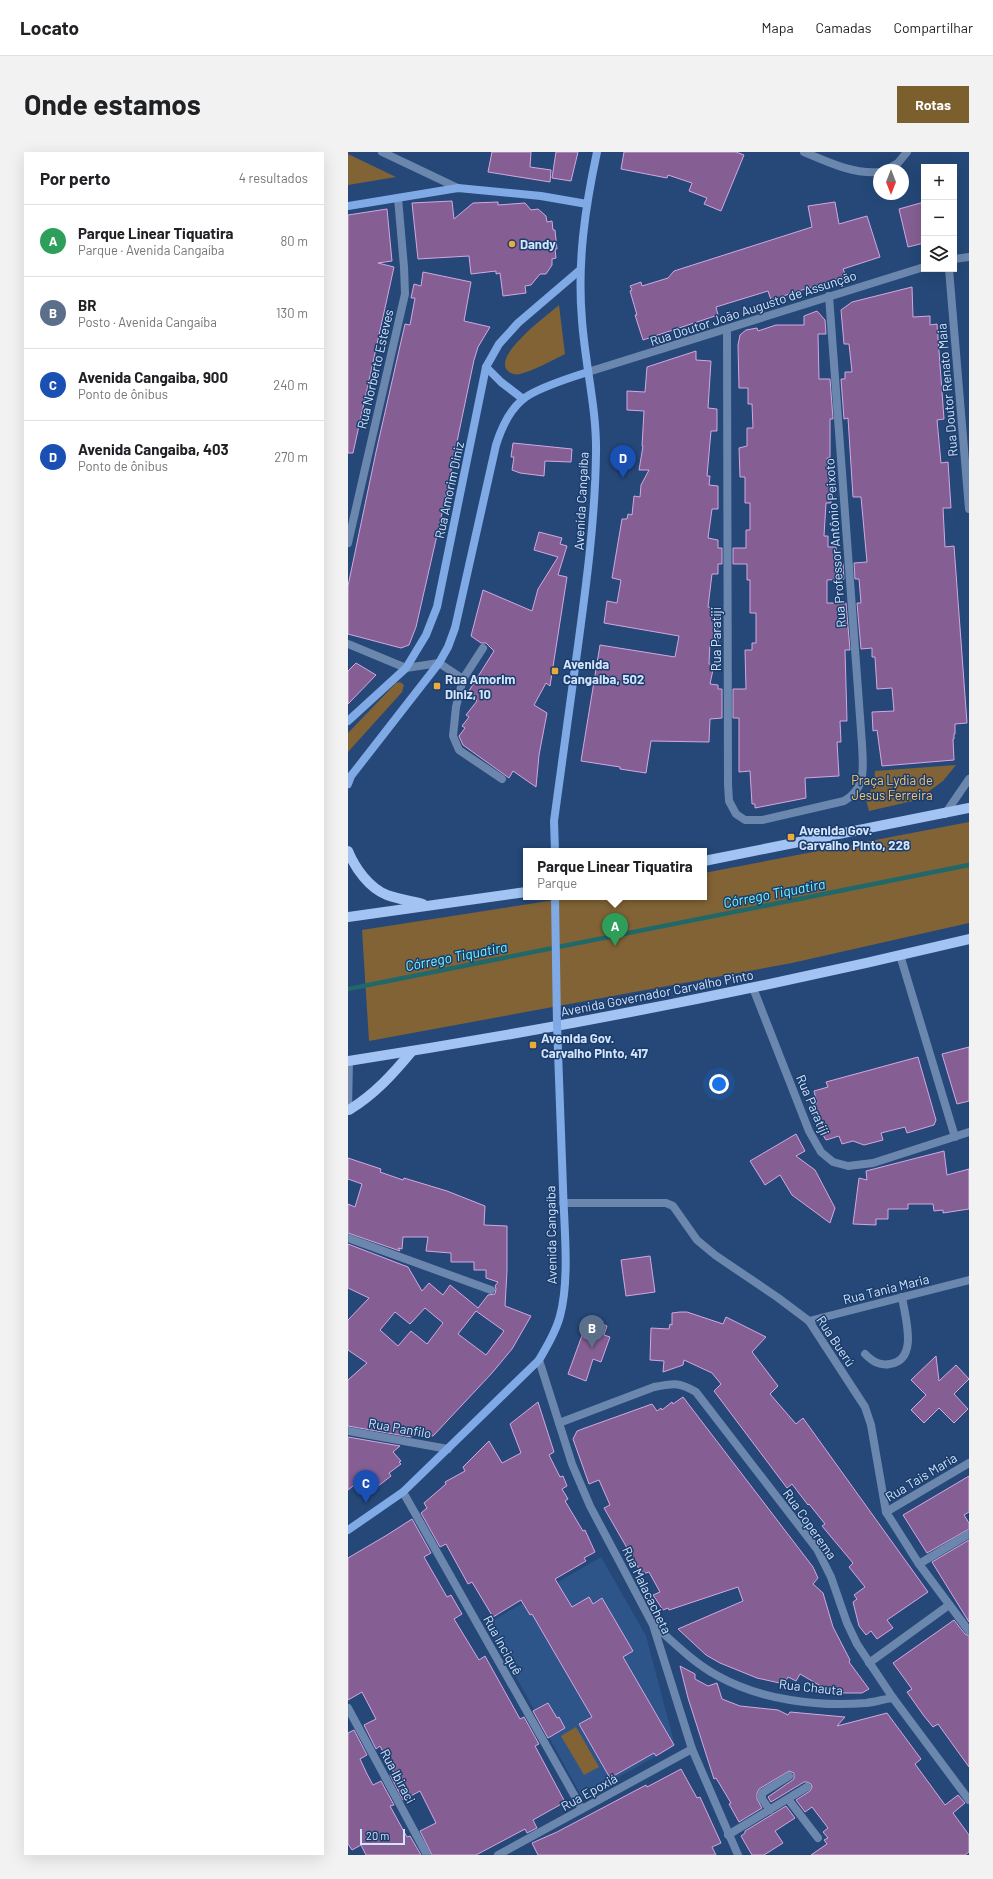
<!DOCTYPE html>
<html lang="pt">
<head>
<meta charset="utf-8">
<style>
	body { margin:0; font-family:Barlow,sans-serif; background:#f2f2f2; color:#202124 }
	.controls { position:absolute; right:12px; top:12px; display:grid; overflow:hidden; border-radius:0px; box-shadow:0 4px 16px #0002 }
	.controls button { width:36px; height:36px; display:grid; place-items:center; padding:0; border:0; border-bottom:1px solid #e0e0e0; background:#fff; color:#202124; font:20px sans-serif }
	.compass { position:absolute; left:525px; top:12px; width:36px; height:36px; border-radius:50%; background:#fff; box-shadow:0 4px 16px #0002; rotate:180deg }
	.scale { position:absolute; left:12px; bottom:10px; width:45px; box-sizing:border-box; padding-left:4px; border:2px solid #d4e4fb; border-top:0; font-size:11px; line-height:14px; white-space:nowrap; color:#d4e4fb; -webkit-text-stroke:3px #1a3d6c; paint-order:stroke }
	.you { position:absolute; left:371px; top:932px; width:14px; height:14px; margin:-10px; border:3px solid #fff; border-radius:50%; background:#1a73e8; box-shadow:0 0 0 6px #1a73e833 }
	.badge { display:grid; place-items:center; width:26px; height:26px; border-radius:50%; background:#7b5f2d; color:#fff; font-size:13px; font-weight:700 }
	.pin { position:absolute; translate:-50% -33px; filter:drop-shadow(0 1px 2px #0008) }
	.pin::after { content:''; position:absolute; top:21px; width:14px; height:12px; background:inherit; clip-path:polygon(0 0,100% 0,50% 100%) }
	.popup { position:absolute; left:175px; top:696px; width:184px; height:52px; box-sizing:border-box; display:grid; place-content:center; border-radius:0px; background:#fff; filter:drop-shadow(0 1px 3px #0005); font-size:13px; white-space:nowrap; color:#757577 }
	.popup b { font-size:15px; color:#202124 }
	.popup::after { content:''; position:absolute; left:50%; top:100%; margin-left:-8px; border:8px solid transparent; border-top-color:#fff }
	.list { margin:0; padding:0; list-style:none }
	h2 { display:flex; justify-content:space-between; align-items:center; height:52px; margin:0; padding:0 16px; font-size:17px }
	h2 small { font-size:13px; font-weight:400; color:#757577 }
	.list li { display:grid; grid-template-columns:26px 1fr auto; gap:12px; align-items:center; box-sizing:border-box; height:72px; padding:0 16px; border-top:1px solid #e0e0e0 }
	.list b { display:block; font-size:15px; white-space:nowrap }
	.list p { margin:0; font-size:13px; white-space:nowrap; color:#757577 }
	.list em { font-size:13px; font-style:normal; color:#757577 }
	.icon { flex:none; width:22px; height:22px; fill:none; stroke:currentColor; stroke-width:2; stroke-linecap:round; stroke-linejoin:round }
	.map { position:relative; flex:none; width:621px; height:1703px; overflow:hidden; border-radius:0px }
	header { display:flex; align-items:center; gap:24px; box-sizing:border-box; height:56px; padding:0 20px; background:#fff; border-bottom:1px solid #e0e0e0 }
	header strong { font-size:19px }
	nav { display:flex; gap:22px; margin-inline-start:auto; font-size:14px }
	.intro { display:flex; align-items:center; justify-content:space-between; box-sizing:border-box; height:96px; padding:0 24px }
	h1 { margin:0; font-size:28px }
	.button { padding:10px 18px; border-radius:0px; background:#7b5f2d; color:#fff; font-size:14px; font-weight:700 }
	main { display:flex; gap:24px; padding:0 24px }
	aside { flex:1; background:#fff; border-radius:0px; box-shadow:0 4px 16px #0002 }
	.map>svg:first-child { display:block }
	.built { fill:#2e558a }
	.green { fill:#816336 }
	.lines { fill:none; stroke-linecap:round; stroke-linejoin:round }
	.stream { stroke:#206869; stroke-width:4.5 }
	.building { fill:#855f93; stroke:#d1a8e1; fill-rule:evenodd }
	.lane { stroke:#6c87ad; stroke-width:8 }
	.street { stroke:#6c87ad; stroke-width:8 }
	.secondary { stroke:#7faae6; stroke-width:8 }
	.primary { stroke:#a3c4f2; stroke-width:10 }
	.secondary-bridge { stroke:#7faae6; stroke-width:8 }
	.poi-dot { fill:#ebaa39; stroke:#1a3d6c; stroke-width:1.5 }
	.labels { text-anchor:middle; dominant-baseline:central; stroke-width:3; stroke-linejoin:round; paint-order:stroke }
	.poi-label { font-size:13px; font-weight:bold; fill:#d4e4fb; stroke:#1a3d6c; text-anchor:start }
	.street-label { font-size:13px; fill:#d4e4fb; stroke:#1a3d6c }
	.park-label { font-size:13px; fill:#f8c371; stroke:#1a3d6c }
	.water-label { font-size:14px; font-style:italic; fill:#75f9fc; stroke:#1a3d6c }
</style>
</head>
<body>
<header>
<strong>Locato</strong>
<nav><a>Mapa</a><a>Camadas</a><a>Compartilhar</a></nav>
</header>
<div class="intro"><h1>Onde estamos</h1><a class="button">Rotas</a></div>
<main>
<aside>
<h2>Por perto<small>4 resultados</small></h2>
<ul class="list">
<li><span class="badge" style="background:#2e9e5b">A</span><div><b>Parque Linear Tiquatira</b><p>Parque · Avenida Cangaíba</p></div><em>80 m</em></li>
<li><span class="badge" style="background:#5c6f8a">B</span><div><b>BR</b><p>Posto · Avenida Cangaíba</p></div><em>130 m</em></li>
<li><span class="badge" style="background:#1a4fb4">C</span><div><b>Avenida Cangaiba, 900</b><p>Ponto de ônibus</p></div><em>240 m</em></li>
<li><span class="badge" style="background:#1a4fb4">D</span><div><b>Avenida Cangaiba, 403</b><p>Ponto de ônibus</p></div><em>270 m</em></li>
</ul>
</aside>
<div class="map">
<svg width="621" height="1703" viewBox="0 0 621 1703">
	<rect width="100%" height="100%" fill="#254878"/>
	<path class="built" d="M253,1405L298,1484L327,1594L234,1645L139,1472Z"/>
	<g class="green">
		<path d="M0,2L48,25L0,33Z"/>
		<path d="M211,153L217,202C203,209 187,218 172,222C168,223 163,222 160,219C143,204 201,162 211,153Z"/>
		<path d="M52,530L56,533L54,540L0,600V581L48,531Z"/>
		<path d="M608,613L595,629L569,648L521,659L518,648L526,632L527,619Z"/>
		<path d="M621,670V771L444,811L21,889L14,778L226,745H356V721Z"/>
		<path d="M228,1575L251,1615L236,1623L213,1584Z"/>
	</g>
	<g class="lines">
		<path class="stream" d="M0,837L621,713"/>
	</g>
	<g class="building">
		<path d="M144,0H183L182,15L203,18L202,30L140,20Z"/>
		<path d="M208,0H230L223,29L204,26Z"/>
		<path d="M276,0H388L396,3L373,59L356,52L359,46L341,39L344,31L320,23L319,26L273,17Z"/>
		<path d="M104,49L106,67L125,51L150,50V53L177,51L183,58L190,57L198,64L199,70L204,69L205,78H207L209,97H207L208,106L204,107V113L198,122H192L183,133L177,134L178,141L155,144L152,121L148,122V119L123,122L121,104L70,107L64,51Z"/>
		<path d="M487,50L491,72L519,64L532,105L495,117L498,124L432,145L423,148L420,139L368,155L370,163L295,188L287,163H289L282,139L284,138L282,134L293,130L294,134L320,126L326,119L464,75L460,54Z"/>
		<path d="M576,50V91L560,95L551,57Z"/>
		<path d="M39,57L44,109L30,111L46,115L5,301H0V63Z"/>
		<path d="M75,120L123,130L116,169L142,175L130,195L126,208L95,357L68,475L61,493L53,496L0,482V434L28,300L57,172L62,173L67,146H63L66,132L73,134Z"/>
		<path d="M564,135L565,165L582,164V173L589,172L596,267L589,268L593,311L600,310L603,356H595L597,395L606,394L619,571L607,572V582H606V587H605L606,608L534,614L529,578L525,579L524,560L546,559L544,536L529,537L527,505H524V496L513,497L509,451H513L511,427H507L506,411L519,410L513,345H505L500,266L496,267L493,227H497V220H504L501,192H496L493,158L504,150Z"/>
		<path d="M469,159L477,168L478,182H470L471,227H482L485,267H482V306H479L483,351H478L476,384H480V395H488L489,412H495L496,427L479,428V451H498L502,498H497L499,569H492L493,590H489L491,624L457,626L458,646L407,656V652H404L402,619L391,620V566H385V537H398L397,498H404V491H408V461H402V428H399V412H385V396H398V378H402V351H397V325H392L391,296L399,294V276H405L404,252H400V236H391L390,193L392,183L398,178L409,176L410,179L428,173H456V164Z"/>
		<path d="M348,199V208L363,209L360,256L369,257V279H363L359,324H362L361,333L370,334V357H364L360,386L370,388V396H374V412H370V422H364L360,455L370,457V490L362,489L361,512L366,513L362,532L370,533V537H374V566L362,567L361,590L303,589L298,621L272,617V615L233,609L252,493L327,505L331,484L256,471L259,449L269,451L273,428L264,426L274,367H279L280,362L284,363L286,344L292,345L293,333L301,318H291L295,294H294L296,259L279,258V239L297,240L299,215Z"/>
		<path d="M165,291L224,297L223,310L197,309L196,324L172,321L164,318L166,305H163Z"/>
		<path d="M191,380L214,386L212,392L219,394L210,423L219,425L202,534L198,531L186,553L199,561L191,603L188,635L165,619L161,626L115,593L111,584L117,576L114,574L121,565L118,563L129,549L119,542L146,499L138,491H133L123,484L135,438L184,459L190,437L210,405L186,398Z"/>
		<path d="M8,511L28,523L0,552V519Z"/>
		<path d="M621,895V949L609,952L594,902Z"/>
		<path d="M570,905L588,968L586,973L559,981L557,975L533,981L535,988L516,993L505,989L494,992L491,984L478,988L469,973L462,954L469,951L466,939L480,935L478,930Z"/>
		<path d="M448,982L457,999L448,1004L467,1018L487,1056L482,1071L444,1043L432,1023L417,1033L402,1009Z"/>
		<path d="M596,999L599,1023L621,1017V1057L595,1061V1058L586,1059L585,1052H560V1057H540V1067H528V1073L505,1072L511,1026L519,1028L518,1019Z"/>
		<path d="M0,1006L33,1017L32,1020L55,1028L56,1026L99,1039L137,1054L136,1073L159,1074V1119L157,1154L183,1164L164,1197L144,1221L85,1284L68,1281L63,1285L0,1274V1228L19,1211L0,1198V1168L21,1146L0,1136V1092L60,1115L74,1139L81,1131L95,1143L102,1133L130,1156L140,1143L147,1142L148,1137L147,1134L150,1130L138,1126V1118H126V1110H103V1101L78,1099L80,1085H55L54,1097L50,1096L52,1099L0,1081V1052L7,1055L14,1032L0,1027ZM77,1156L95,1171L79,1192L63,1179L50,1194L32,1178L47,1160L62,1172ZM128,1159L156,1179L138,1203L110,1182Z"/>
		<path d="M302,1104L307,1140L278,1144L273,1108Z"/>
		<path d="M332,1160H339L375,1172L378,1165L418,1185L404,1200L430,1234L422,1242L448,1272L455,1266L580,1440L539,1468L545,1476L529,1487L523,1479L518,1483L511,1474L505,1450L509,1447L506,1443L517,1435L501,1415L505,1411L474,1374L477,1372L461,1352L460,1353L444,1332L439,1336L366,1239L373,1232L364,1221L336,1208L335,1213L315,1220L316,1209L302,1208L303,1176L321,1177L322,1172L324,1173V1161Z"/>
		<path d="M240,1167L259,1174L256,1183L262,1185L253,1210L245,1207L238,1229L220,1222Z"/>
		<path d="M588,1204L591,1229L608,1213L621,1227L606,1242L620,1257L606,1271L591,1256L576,1271L563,1258L578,1243L563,1228Z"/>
		<path d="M335,1245L465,1415L470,1426L465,1432L475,1441L485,1475L502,1508L501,1510L521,1537L514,1541H485L452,1522L448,1529L440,1525L436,1532L409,1526L372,1511L358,1503L330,1477L395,1449L390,1435L321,1458L320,1456L315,1458L305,1443L312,1440L301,1420L294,1422L256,1356L262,1353L251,1328L241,1332L225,1287L229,1279L237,1276L304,1252L309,1259L313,1256L314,1258L324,1250L325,1252Z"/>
		<path d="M190,1250L206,1300L201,1303L212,1325L215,1324L219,1334L214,1337L220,1347L217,1349L235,1379L237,1378L247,1400L236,1406L238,1409L207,1427L224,1455L241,1445L245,1452L254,1446L285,1499L275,1505L326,1593L308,1604L306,1601L262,1626L231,1572L244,1565L184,1462L182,1463L173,1448L145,1465L124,1430L120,1432L98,1392L92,1395L73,1361L79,1356L76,1351L98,1332L97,1330L117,1319L115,1315L141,1289L154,1311L173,1301L162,1272Z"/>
		<path d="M0,1285L52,1294L45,1300L53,1309L51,1310L53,1312L41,1321L43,1324L29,1335L24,1329L15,1336L10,1330L0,1338Z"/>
		<path d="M621,1324V1360L616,1363L621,1371V1377L579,1401L555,1363Z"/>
		<path d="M64,1367L83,1401L76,1405L99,1445L103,1443L114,1462L106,1467L131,1508L137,1504L172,1567L176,1565L191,1592L187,1594L217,1650L185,1668L189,1676L179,1681L177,1677L128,1703H84L72,1679L88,1671L72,1639L55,1648L42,1623L46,1621L32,1594L28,1597L16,1573L28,1567L14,1540L0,1548V1406L39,1383Z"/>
		<path d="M621,1388V1470L584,1410Z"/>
		<path d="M606,1468L617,1482L621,1484V1615L590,1572L585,1575L576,1564L559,1540L564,1537L545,1511Z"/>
		<path d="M332,1514L347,1522V1527L360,1534L369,1531L374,1547L392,1554L430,1558L440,1563L442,1560L497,1565L489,1574L539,1561L573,1607L567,1612L597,1653L610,1643L617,1651L605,1661L621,1683V1700L617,1703H463L479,1692L476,1688L480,1686L475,1680L480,1676L464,1655L457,1660L448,1648L462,1639L464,1635L463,1632L459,1630H456L423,1650L420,1645L446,1627V1621L441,1619L411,1637L409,1641V1647L414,1656L391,1670L381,1652L383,1651L368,1626L366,1627L340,1546Z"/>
		<path d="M200,1551L209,1566L211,1565L217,1576L200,1586L185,1559Z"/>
		<path d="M6,1578L19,1603L12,1607L19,1622L25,1633L33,1629L46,1653L42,1654L59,1685L62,1684L73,1703H18L13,1693L4,1698L0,1692V1581Z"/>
		<path d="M333,1617L349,1646L352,1645L373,1691L364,1695L368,1703H190L184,1691L209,1680L298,1633L299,1635Z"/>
		<path d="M438,1654L447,1666L427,1679L435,1691L416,1703H404L393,1684L397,1681V1679Z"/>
	</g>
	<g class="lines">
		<g class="lane">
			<path d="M135,496L115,527L108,555L105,584L111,598L154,627"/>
			<path d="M91,511L115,527"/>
			<path d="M517,1202C524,1209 531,1214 542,1212C571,1208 557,1165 554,1145"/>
			<path d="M571,1412L621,1382"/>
			<path d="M440,1647L470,1686"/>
			<path d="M422,1658L414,1647V1641L441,1624"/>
			<path d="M380,1683L459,1635"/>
		</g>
		<g class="street">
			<path d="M34,0L110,36"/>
			<path d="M456,0C480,10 504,22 531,20"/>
			<path d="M538,18L550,11L559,0"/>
			<path d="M606,107L621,105"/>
			<path d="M601,117L621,357"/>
			<path d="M379,178L380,632L381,649L388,662L397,668H414L496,649C519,636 515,615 514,592L481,144"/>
			<path d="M240,220L576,115"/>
			<path d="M0,391L57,142L56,115L50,46"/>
			<path d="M0,492L58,516L91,511"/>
			<path d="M597,662L621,627"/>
			<path d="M552,803L607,985"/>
			<path d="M405,836L461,979L473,1000L485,1010L500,1014L525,1011L621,980"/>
			<path d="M0,958L1,909"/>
			<path d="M215,1051H318L325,1054L349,1088L367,1103L429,1145L461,1169L517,1255L523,1273L538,1360L571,1412L621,1479"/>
			<path d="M0,1086L143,1138"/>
			<path d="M461,1169L621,1128"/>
			<path d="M191,1208L224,1312L242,1354L305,1473L344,1597L390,1703"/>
			<path d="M211,1271L306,1235C325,1231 331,1230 348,1240L469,1397L483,1425L499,1471L509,1492L545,1546L621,1648"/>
			<path d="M0,1279L100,1297"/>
			<path d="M55,1340L234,1657"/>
			<path d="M538,1360L621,1311"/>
			<path d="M306,1473C326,1491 346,1511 370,1524C413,1548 470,1555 518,1551C527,1550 536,1547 545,1546"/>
			<path d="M521,1511L601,1453"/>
			<path d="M0,1556L79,1703"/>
			<path d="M150,1703L344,1597"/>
		</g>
		<g class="secondary">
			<path d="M0,54L110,36L193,44L239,52"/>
			<path d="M138,215L153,230L175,247"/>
			<path d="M0,569L58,516L78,483L89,455L138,215L151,192L170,171L232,118"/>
			<path d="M0,632L3,624L91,511L100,495L107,476L148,293C153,277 160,260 174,248C186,237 224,225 240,220"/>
			<path d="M207,699L206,669C214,613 221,557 229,501C238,435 247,369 248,302C249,257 237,213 234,168C229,111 237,56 249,0"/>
			<path d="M0,1378L55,1340L191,1208C199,1194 208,1180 212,1164C222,1127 216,1074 215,1036"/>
		</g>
		<g class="primary">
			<path d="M0,699C7,716 21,736 39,743C50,747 63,749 75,752"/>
			<path d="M356,709L621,656"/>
			<path d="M0,765L178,740"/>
			<path d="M0,909C208,877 416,836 621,787"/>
			<path d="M1,958C27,942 45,922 64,899"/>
		</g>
		<path class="secondary-bridge" d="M207,745L209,872L215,1036"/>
	</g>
	<g class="poi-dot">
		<circle cx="164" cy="92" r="4"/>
		<rect x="203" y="515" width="8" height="8" rx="2"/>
		<rect x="85" y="530" width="8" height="8" rx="2"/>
		<rect x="439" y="681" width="8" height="8" rx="2"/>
		<rect x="181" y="889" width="8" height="8" rx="2"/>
	</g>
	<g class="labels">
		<g class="poi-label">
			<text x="172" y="92">Dandy</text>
			<text x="215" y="512">Avenida<tspan x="215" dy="15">Cangaiba, 502</tspan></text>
			<text x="97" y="527">Rua Amorim<tspan x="97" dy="15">Diniz, 10</tspan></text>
			<text x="451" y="678">Avenida Gov.<tspan x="451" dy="15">Carvalho Pinto, 228</tspan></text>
			<text x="193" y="886">Avenida Gov.<tspan x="193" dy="15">Carvalho Pinto, 417</tspan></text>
		</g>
		<g class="street-label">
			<text transform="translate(405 156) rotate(-18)">Rua Doutor João Augusto de Assunção</text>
			<text transform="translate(27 217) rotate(-77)">Rua Norberto Esteves</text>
			<text transform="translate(599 238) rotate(-95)">Rua Doutor Renato Maia</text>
			<text transform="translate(101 338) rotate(-78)">Rua Amorim Diniz</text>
			<text transform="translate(233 349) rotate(-87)">Avenida Cangaíba</text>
			<text transform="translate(487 391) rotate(-94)">Rua Professor Antônio Peixoto</text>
			<text transform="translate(368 487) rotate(-90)">Rua Paratiji</text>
			<text transform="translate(309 841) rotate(-11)">Avenida Governador Carvalho Pinto</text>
			<text transform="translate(465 953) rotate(67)">Rua Paratiji</text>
			<text transform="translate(203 1083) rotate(-91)">Avenida Cangaíba</text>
			<text transform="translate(538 1137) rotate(-14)">Rua Tania Maria</text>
			<text transform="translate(488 1189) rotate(56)">Rua Buerú</text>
			<text transform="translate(52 1276) rotate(10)">Rua Panfilo</text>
			<text transform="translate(573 1325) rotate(-31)">Rua Tais Maria</text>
			<text transform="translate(462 1372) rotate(55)">Rua Coperema</text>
			<text transform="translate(299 1438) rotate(64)">Rua Malacacheta</text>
			<text transform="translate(155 1493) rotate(61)">Rua Inciquê</text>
			<text transform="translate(463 1535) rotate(6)">Rua Chauta</text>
			<text transform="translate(50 1624) rotate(62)">Rua Ibiraci</text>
			<text transform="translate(241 1640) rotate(-29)">Rua Epoxiá</text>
		</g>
		<g class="park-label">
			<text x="544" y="628">Praça Lydia de<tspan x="544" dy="15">Jesus Ferreira</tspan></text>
		</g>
		<g class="water-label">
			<text transform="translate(426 741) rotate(-11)">Córrego Tiquatira</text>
			<text transform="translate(108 804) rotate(-11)">Córrego Tiquatira</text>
		</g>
	</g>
</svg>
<div class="controls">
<button>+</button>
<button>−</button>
<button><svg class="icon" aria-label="layers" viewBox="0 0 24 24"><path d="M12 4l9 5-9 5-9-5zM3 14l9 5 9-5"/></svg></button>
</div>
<svg class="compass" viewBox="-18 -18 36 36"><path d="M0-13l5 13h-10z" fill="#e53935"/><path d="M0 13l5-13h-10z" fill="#757577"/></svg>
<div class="scale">20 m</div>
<div class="you"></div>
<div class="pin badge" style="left:267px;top:794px;background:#2e9e5b">A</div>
<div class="popup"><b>Parque Linear Tiquatira</b>Parque</div>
<div class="pin badge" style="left:244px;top:1196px;background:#5c6f8a">B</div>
<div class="pin badge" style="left:18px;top:1351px;background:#1a4fb4">C</div>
<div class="pin badge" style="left:275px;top:326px;background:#1a4fb4">D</div>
</div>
</main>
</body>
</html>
